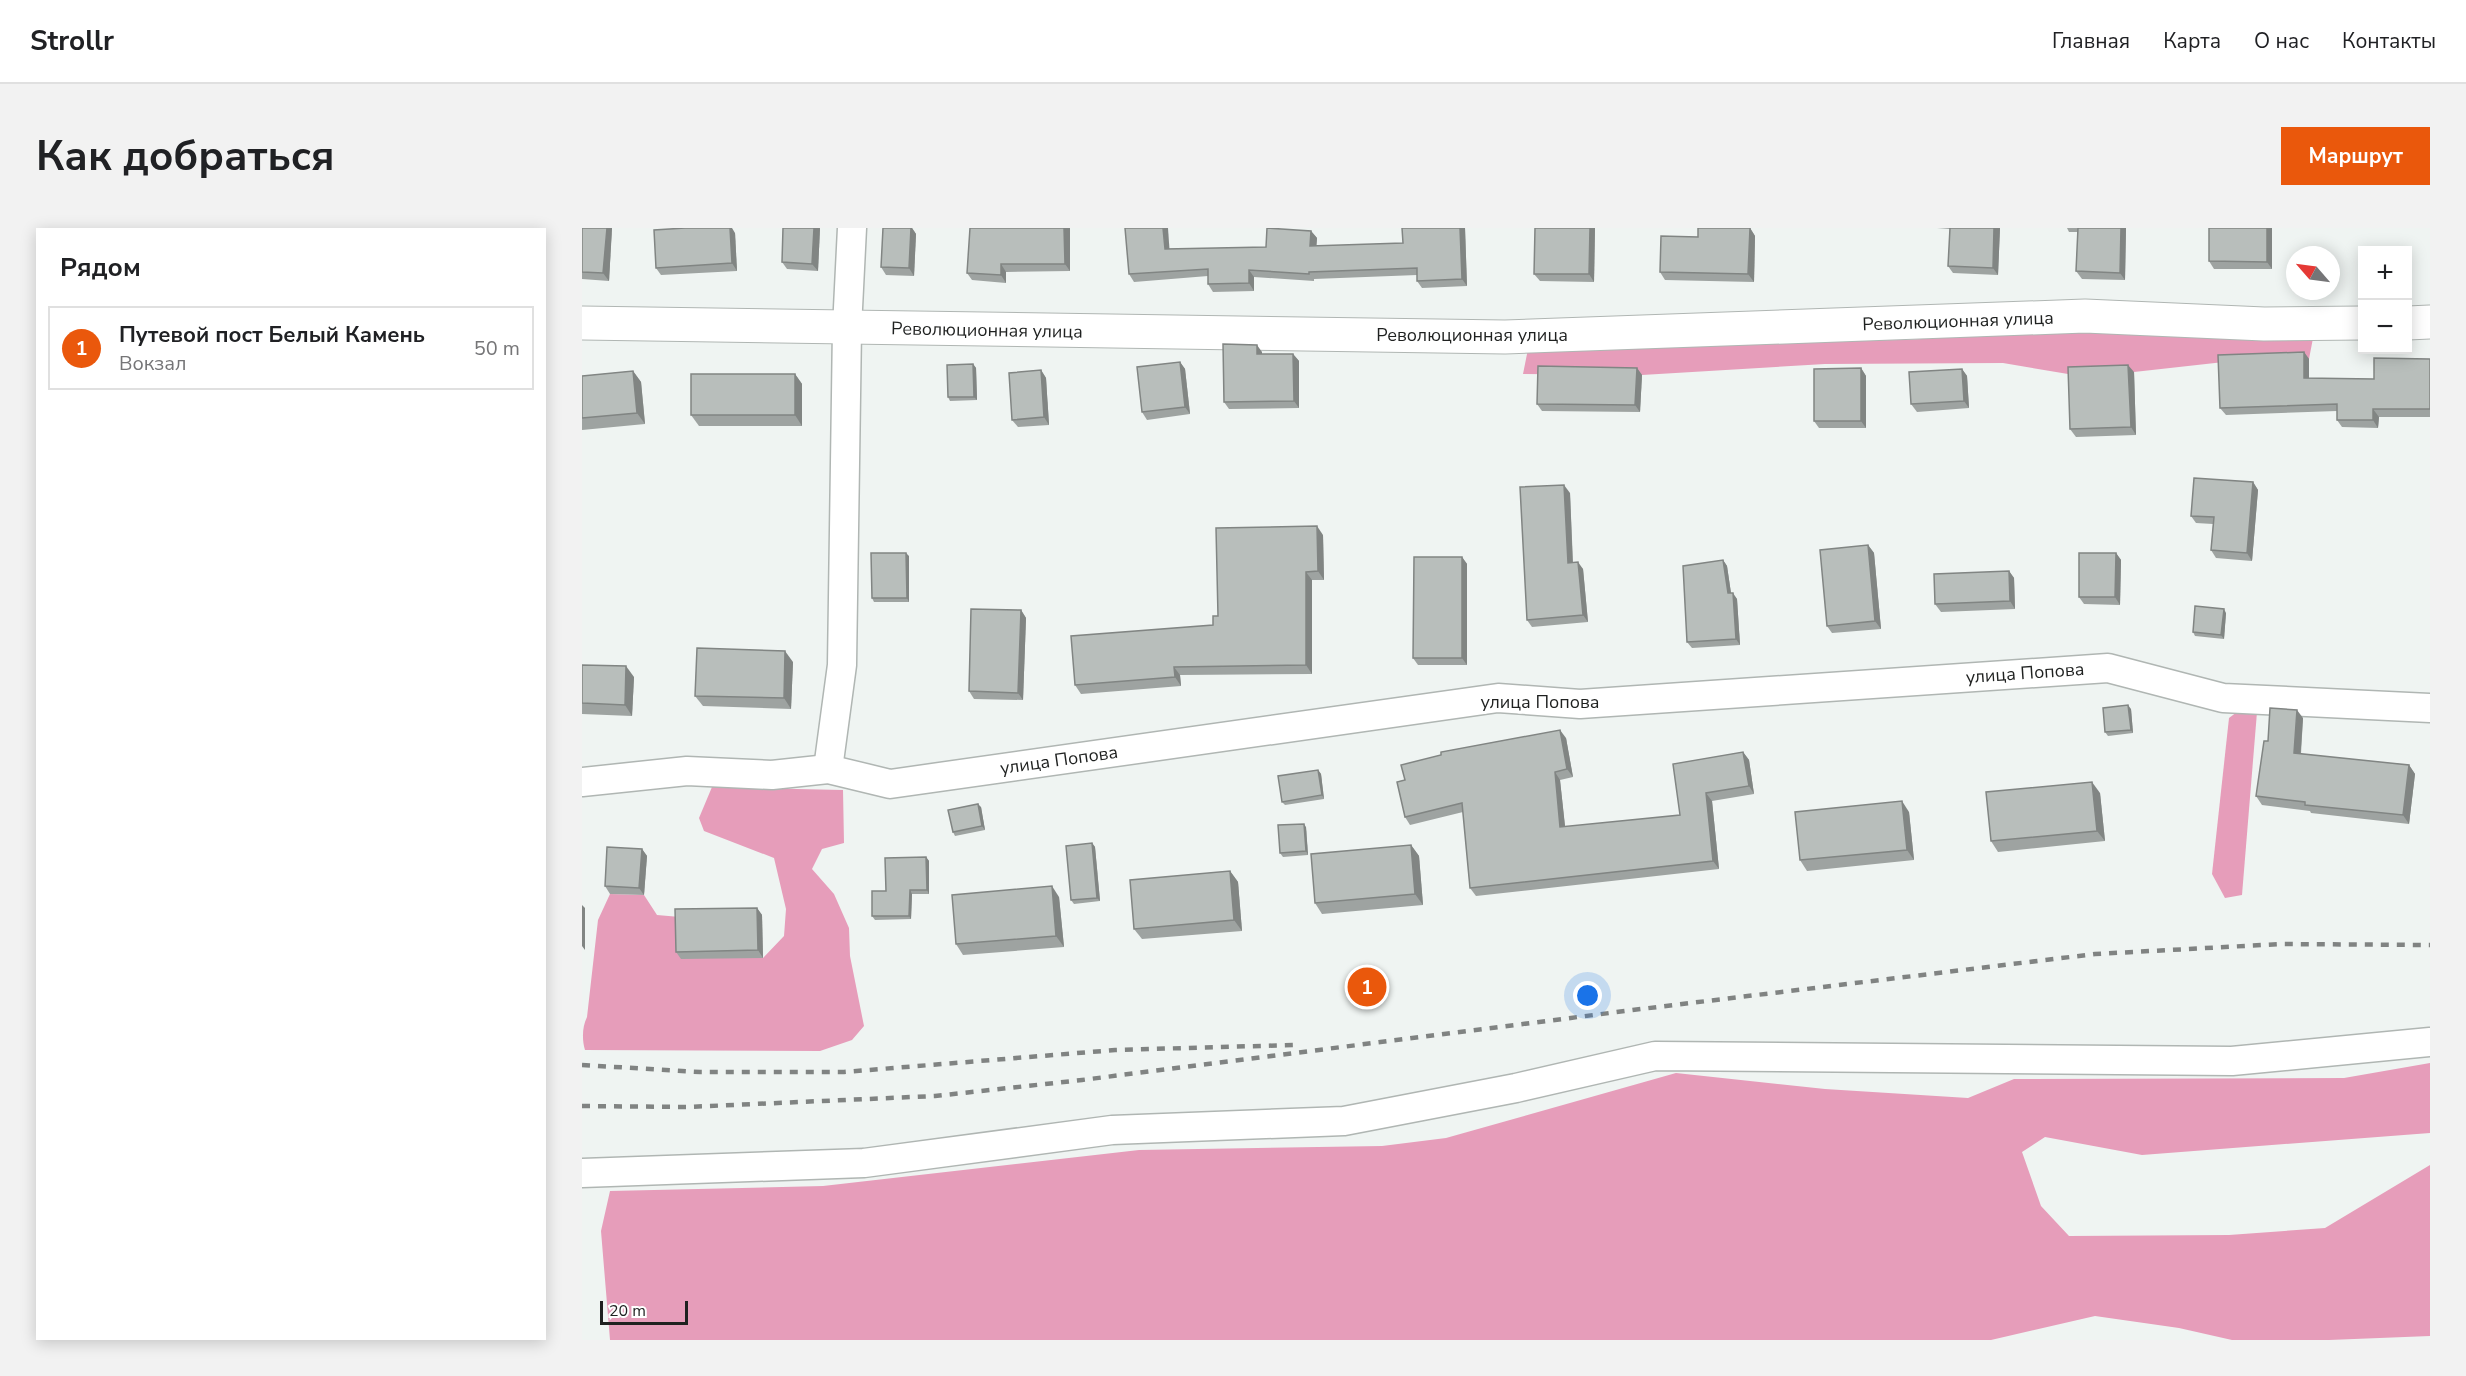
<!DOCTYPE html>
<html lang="ru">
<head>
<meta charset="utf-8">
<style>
	body { margin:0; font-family:"Nunito Sans",sans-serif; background:#f2f2f2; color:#202124 }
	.controls { position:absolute; right:18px; top:18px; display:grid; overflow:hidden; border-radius:0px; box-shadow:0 3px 15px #0003 }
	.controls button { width:54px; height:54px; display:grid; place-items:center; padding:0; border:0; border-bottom:2px solid #e0e0e0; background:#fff; color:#202124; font:30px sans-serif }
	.compass { position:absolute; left:1704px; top:18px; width:54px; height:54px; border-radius:50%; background:#fff; box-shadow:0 3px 15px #0003; rotate:298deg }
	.scale { position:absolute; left:18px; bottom:15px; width:88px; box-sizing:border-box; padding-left:6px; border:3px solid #1f2120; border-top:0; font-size:16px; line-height:21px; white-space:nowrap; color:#1f2120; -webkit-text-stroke:4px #fff; paint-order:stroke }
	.you { position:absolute; left:1006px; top:768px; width:21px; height:21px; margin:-15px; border:4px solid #fff; border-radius:50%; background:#1a73e8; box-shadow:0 0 0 9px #1a73e833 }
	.badge { display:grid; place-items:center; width:39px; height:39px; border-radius:50%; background:#ea580c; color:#fff; font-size:20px; font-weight:700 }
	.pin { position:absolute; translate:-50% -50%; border:3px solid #fff; box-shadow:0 2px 6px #0006 }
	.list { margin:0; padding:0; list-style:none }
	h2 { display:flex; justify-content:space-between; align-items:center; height:78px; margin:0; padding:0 24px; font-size:26px }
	h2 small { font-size:20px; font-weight:400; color:#757577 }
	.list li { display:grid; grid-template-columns:39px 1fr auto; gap:18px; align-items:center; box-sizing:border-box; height:84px; margin:0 12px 12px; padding:0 12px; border:2px solid #e0e0e0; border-radius:0px }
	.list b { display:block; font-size:22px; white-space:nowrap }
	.list p { margin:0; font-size:20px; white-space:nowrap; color:#757577 }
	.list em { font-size:20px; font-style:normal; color:#757577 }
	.map { position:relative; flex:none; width:1848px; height:1112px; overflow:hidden; border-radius:0px }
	header { display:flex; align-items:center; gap:36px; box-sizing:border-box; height:84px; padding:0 30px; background:#fff; border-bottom:2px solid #e0e0e0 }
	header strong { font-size:28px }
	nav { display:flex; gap:33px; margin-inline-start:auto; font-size:21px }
	.intro { display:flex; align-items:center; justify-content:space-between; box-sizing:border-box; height:144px; padding:0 36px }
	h1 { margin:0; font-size:42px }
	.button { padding:15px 27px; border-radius:0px; background:#ea580c; color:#fff; font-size:21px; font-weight:700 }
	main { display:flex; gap:36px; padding:0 36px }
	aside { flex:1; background:#fff; border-radius:0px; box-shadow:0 3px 15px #0003 }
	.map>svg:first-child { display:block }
	.forest { fill:#e69dba }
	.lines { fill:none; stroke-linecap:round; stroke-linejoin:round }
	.street-casing { stroke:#b0b6b3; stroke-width:31 }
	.secondary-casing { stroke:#b0b6b3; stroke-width:35 }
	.street { stroke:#fff; stroke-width:28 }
	.secondary { stroke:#fff; stroke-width:33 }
	.rail { stroke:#808382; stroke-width:4.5; stroke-dasharray:8 8; stroke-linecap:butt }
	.wall { fill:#9ea3a1 }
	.shaded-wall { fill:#818583 }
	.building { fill:#b8bebb; stroke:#818583; stroke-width:1.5 }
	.labels { text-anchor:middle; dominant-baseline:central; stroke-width:6; stroke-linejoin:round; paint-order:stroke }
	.street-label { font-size:18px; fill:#1f2120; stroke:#fff }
</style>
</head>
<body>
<header>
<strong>Strollr</strong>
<nav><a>Главная</a><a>Карта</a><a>О нас</a><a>Контакты</a></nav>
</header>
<div class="intro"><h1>Как добраться</h1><a class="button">Маршрут</a></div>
<main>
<aside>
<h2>Рядом<small></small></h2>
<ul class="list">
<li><span class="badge">1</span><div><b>Путевой пост Белый Камень</b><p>Вокзал</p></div><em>50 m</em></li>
</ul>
</aside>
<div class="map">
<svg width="1848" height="1112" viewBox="0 0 1848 1112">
	<rect width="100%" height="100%" fill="#eff4f2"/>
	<g class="forest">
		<path d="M1490,103L1732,105L1727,131L1642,134L1552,144L1492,147L1421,135L1243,136L1060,147L941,146L946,121L1144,113L1321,112Z"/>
		<path d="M1659,481L1675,484L1660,667L1643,670L1630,646L1647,490Z"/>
		<path d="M130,559L261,562L262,615L240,621L230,641L252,666L267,700L268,728L282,798L270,812L238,823L3,822C0,812 0,799 5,789L16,692L28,666L62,667L75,687L98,689L181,730L202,708L204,681L192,630L122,603L117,590Z"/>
		<path d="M1848,835V905L1560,927L1463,909L1440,924L1459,978L1487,1008L1647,1007L1743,1000L1848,937V1108L1747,1112H1650L1597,1100L1513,1088L1409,1112H28L19,1003L28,963L241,958L557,922L800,918L864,910L1094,845L1243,861L1386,870L1432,851L1762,850Z"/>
	</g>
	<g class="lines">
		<g class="street-casing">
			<g id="street">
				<path d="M246,541L260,437L265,100L270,0"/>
				<path d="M0,554L105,543L190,547L246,541L308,556L916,470L998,476L1526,440L1641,470L1848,480"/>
				<path d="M0,945L282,935L530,902L762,893L934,860L1073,828L1650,833L1848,814"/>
			</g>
		</g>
		<g class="secondary-casing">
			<g id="secondary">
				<path d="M0,95L923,109L1503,88L1682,96L1780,95"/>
				<path d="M1826,95L1848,94"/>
			</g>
		</g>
		<use href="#street" class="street"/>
		<use href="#secondary" class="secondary"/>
		<g class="rail">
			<path d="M0,837L118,844H262L533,822L711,817"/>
			<path d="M0,878L105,879L353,868L500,852L1059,781L1513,726L1699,716L1848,717"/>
		</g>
	</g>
	<g class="wall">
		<path d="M0,0H30L27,53L0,51Z"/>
		<path d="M238,0L236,43L205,41L200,34Z"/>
		<path d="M301,0H330L334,6L332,48L304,47L299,39Z"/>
		<path d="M488,0V43L424,44V55L390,52L385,45Z"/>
		<path d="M883,0L885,58L840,60L835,53V47L732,51V53L672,49V63L631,64L626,56V48L552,54L547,46L587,21L684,19L729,3L735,10L734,18L821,15Z"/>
		<path d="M1013,0L1012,54L958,53L952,46Z"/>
		<path d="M1168,0L1173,8L1172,54L1083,52L1078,44L1116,9Z"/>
		<path d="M1355,0H1418L1416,47L1371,45L1366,38L1368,1Z"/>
		<path d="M1485,0H1544L1543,52L1500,51L1494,43L1496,4H1487Z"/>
		<path d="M1690,0V41H1632L1627,33Z"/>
		<path d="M153,5L155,43L79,47L74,40Z"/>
		<path d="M680,124V126H711L717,133V180L647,181L642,174Z"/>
		<path d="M1722,124L1727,131V150L1792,151L1848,131V189H1797L1796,200L1760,199L1755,192V183L1644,187L1638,180Z"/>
		<path d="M598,134L603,141L608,186L565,192L560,184Z"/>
		<path d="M391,136L394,140L395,172L368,173L366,169Z"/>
		<path d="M1055,140L1060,147L1058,184L960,183L955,176Z"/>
		<path d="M1279,140L1284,148V200H1237L1232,193Z"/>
		<path d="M1380,141L1385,148L1387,180L1335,184L1329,176Z"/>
		<path d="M459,142L464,150L467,197L436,199L430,192Z"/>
		<path d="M51,143L59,154L63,196L0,202V148Z"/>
		<path d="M1552,144L1554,207L1494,209L1488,201Z"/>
		<path d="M213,146L220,156V198H117L109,187Z"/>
		<path d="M1671,254L1676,262L1670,333L1634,330L1629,322L1631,296L1614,295L1609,288Z"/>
		<path d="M988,265L991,334L1001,341L1006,394L950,399L945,392Z"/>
		<path d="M741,307L742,352H730V446L598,447L599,458L499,466L493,457L631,397L636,388Z"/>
		<path d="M1286,317L1292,325L1299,401L1250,405L1245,398Z"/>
		<path d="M1534,325L1539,332L1538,377L1502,376L1497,369Z"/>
		<path d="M327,328V374H292L290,370Z"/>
		<path d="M880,329L885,336V437H836L831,430Z"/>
		<path d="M1141,332L1145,338L1149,365L1155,371L1158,417L1110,420L1105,414Z"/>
		<path d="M1427,343L1432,350L1433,381L1359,384L1353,376Z"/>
		<path d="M439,382L444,390L441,472L392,471L387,463Z"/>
		<path d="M1644,385L1642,411L1613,408L1611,404Z"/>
		<path d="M211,434L209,481L121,478L113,468Z"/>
		<path d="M0,437L52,449L50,488L0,486Z"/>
		<path d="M1549,481L1551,505L1526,508L1523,504Z"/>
		<path d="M1721,490L1719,526L1827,537L1833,546L1827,596L1729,585L1728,583L1680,577L1674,568L1686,513Z"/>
		<path d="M984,510L991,549L978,552L983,599L1098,587L1161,524L1167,532L1172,566L1130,573L1137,641L894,668L888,660L881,584L828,597L823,589Z"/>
		<path d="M736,542L739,546L742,571L703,577L700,574Z"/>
		<path d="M1518,565L1523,613L1416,624L1409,613Z"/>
		<path d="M399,579L403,602L373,608L371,604Z"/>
		<path d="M1327,584L1332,632L1225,643L1218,632Z"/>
		<path d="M724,599L726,627L701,629L698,625Z"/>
		<path d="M510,615L513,619L518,673L492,676L489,672Z"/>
		<path d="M829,617L837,628L841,677L740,686L733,675Z"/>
		<path d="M60,621L65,628L62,667L28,666L23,658Z"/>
		<path d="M344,629L347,633V666H330L329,691L293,692L290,688L304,663Z"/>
		<path d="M648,643L656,654L660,703L560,711L552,701Z"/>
		<path d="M477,669L482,719L381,727L374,716Z"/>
		<path d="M175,680L180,687L181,730L99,731L94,724Z"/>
	</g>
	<g class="shaded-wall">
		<path d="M25,0H30L27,53L21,45Z"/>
		<path d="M148,0H150L153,5L155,43L150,35Z"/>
		<path d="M232,0H238L236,43L230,36Z"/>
		<path d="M329,0H330L334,6L332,48L327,40Z"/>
		<path d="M482,0H488V43L483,36Z"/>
		<path d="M581,0H586L588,29L583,21Z"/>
		<path d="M878,0H883L885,58L880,51Z"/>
		<path d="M1008,0H1013L1012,54L1007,46Z"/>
		<path d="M1168,0L1173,8L1172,54L1166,46Z"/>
		<path d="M1412,0H1418L1416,47L1411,40Z"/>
		<path d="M1539,0H1544L1543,52L1538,45Z"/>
		<path d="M1685,0H1690V41L1685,34Z"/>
		<path d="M729,3L735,10L734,26L728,18Z"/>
		<path d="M419,36L424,44V55L419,47Z"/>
		<path d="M667,42L672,49V63L667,55Z"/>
		<path d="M675,117L680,124V134L675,126Z"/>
		<path d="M1722,124L1727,131V157L1722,150Z"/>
		<path d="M711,126L717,133V180L712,173Z"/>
		<path d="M598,134L603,141L608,186L603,179Z"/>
		<path d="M391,136L394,140L395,172L392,169Z"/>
		<path d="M1546,137L1552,144L1554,207L1549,199Z"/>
		<path d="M1055,140L1060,147L1058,184L1053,177Z"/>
		<path d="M1279,140L1284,148V200L1279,193Z"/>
		<path d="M1380,141L1385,148L1387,180L1382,173Z"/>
		<path d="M459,142L464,150L467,197L462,189Z"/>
		<path d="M51,143L59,154L63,196L55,185Z"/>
		<path d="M213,146L220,156V198L213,187Z"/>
		<path d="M1791,181L1797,189L1796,200L1791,192Z"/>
		<path d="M1671,254L1676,262L1670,333L1665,325Z"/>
		<path d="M982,257L988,265L991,342L986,335Z"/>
		<path d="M735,298L741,307L742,352L736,343Z"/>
		<path d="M1286,317L1292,325L1299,401L1293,393Z"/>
		<path d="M324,325L327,328V374L325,370Z"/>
		<path d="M1534,325L1539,332L1538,377L1533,369Z"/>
		<path d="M880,329L885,336V437L880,430Z"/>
		<path d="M1141,332L1145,338L1150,372L1146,365Z"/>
		<path d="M996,334L1001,341L1006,394L1001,387Z"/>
		<path d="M1427,343L1432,350L1433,381L1428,373Z"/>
		<path d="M724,344L730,352V446L724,437Z"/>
		<path d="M1151,365L1155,371L1158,417L1154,411Z"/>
		<path d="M1642,381L1644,385L1642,411L1639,407Z"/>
		<path d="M439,382L444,390L441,472L436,465Z"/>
		<path d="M203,423L211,434L209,481L202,470Z"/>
		<path d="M44,438L52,449L50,488L43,477Z"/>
		<path d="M592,439L598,447L599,458L593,449Z"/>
		<path d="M1546,477L1549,481L1551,505L1549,502Z"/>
		<path d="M1715,482L1721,490L1718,534L1712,525Z"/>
		<path d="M978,502L984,510L991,549L985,541Z"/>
		<path d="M1161,524L1167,532L1172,566L1167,558Z"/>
		<path d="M1827,537L1833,546L1827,596L1821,587Z"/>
		<path d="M736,542L739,546L742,571L740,567Z"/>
		<path d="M973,544L978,552L984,607L978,599Z"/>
		<path d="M1510,554L1518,565L1523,613L1515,603Z"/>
		<path d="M1124,565L1130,573L1137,641L1131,633Z"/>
		<path d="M1320,573L1327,584L1332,632L1325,622Z"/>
		<path d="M396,576L399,579L403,602L400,598Z"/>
		<path d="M722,596L724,599L726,627L724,623Z"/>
		<path d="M510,615L513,619L518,673L515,670Z"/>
		<path d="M829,617L837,628L841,677L833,666Z"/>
		<path d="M60,621L65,628L62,667L57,660Z"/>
		<path d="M344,629L347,633V666L345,662Z"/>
		<path d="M648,643L656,654L660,703L652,692Z"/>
		<path d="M470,658L477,669L482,719L474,708Z"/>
		<path d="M328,662L330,666L329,691L327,688Z"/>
		<path d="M0,677L3,680V722L0,718Z"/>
		<path d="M175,680L180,687L181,730L176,722Z"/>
	</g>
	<g class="building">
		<path d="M0,0H25L21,45L0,44Z"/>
		<path d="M103,0H148L150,35L74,40L72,2Z"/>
		<path d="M201,0H232L230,36L200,34Z"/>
		<path d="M301,0H329L327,40L299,39Z"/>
		<path d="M388,0H482L483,36H419V47L385,45Z"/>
		<path d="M543,0H581L583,21L684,19L685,0L729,3L728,18L821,15L820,0H878L880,51L835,53V40L727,44V46L667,42V55L626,56V41L547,46Z"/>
		<path d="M953,0H1008L1007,46H952Z"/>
		<path d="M1116,0H1168L1166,46L1078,44L1079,8L1116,9Z"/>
		<path d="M1368,0H1412L1411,40L1366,38Z"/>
		<path d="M1496,0H1539L1538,45L1494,43Z"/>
		<path d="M1627,0H1685V34L1627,33Z"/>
		<path d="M641,116L675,117V126H711L712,173L642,174Z"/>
		<path d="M1722,124V150L1792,151V130L1848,131V181H1791V192H1755V176L1638,180L1636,127Z"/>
		<path d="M598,134L603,179L560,184L555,139Z"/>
		<path d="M391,136L392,169H366L365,137Z"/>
		<path d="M1546,137L1549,199L1488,201L1486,139Z"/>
		<path d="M956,138L1055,140L1053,177L955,176Z"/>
		<path d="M1279,140V193H1232V141Z"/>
		<path d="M1380,141L1382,173L1329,176L1327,144Z"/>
		<path d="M459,142L462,189L430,192L427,145Z"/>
		<path d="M51,143L55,185L0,190V148Z"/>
		<rect x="109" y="146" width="104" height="41"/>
		<path d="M1612,250L1671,254L1665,325L1629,322L1632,289L1609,288Z"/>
		<path d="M982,257L986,335L996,334L1001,387L945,392L938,259Z"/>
		<path d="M735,298L736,343L724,344V437L592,439L593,449L493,457L489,408L631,397V388H636L634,300Z"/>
		<path d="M1286,317L1293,393L1245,398L1238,322Z"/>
		<path d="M289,325H324L325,370H290Z"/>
		<path d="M1497,325H1534L1533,369H1497Z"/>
		<path d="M832,329H880V430H831Z"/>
		<path d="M1141,332L1146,365H1151L1154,411L1105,414L1101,338Z"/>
		<path d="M1427,343L1428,373L1353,376L1352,346Z"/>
		<path d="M1613,378L1642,381L1639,407L1611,404Z"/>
		<path d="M389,381L439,382L436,465L387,463Z"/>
		<path d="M115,420L203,423L202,470L113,468Z"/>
		<path d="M0,437L44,438L43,477L0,475Z"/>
		<path d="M1546,477L1549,502L1523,504L1521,480Z"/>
		<path d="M1688,480L1715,482L1712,525L1827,537L1821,587L1723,577V574L1674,568L1682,513H1686Z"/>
		<path d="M978,502L985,541L973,544L978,599L1098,587L1091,536L1161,524L1167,558L1124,565L1131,633L888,660L880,575L823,589L815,554L823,552L819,537L859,527V524Z"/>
		<path d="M736,542L740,567L700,574L696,548Z"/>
		<path d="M1510,554L1515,603L1409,613L1404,564Z"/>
		<path d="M1320,573L1325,622L1218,632L1213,584Z"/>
		<path d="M396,576L400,598L371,604L366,582Z"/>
		<path d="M722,596L724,623L698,625L696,597Z"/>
		<path d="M510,615L515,670L489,672L484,618Z"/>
		<path d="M829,617L833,666L733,675L729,626Z"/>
		<path d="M25,619L60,621L57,660L23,658Z"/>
		<path d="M344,629L345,662H328L327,688H290V663H304L303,630Z"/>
		<path d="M648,643L652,692L552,701L548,652Z"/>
		<path d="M470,658L474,708L374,716L370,667Z"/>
		<path d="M175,680L176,722L94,724L93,681Z"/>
	</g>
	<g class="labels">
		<g class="street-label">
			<text transform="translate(1376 93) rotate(-2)">Революционная улица</text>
			<text transform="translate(405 102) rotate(1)">Революционная улица</text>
			<text x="890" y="107">Революционная улица</text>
			<text transform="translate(1443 445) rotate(-4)">улица Попова</text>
			<text x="958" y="474">улица Попова</text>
			<text transform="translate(477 532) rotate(-8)">улица Попова</text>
		</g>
	</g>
</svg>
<div class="controls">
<button>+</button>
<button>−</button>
</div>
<svg class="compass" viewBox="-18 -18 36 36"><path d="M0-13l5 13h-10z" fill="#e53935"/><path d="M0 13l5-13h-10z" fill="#757577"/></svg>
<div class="scale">20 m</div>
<div class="you"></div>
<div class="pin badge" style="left:785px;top:759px">1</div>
</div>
</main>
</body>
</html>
